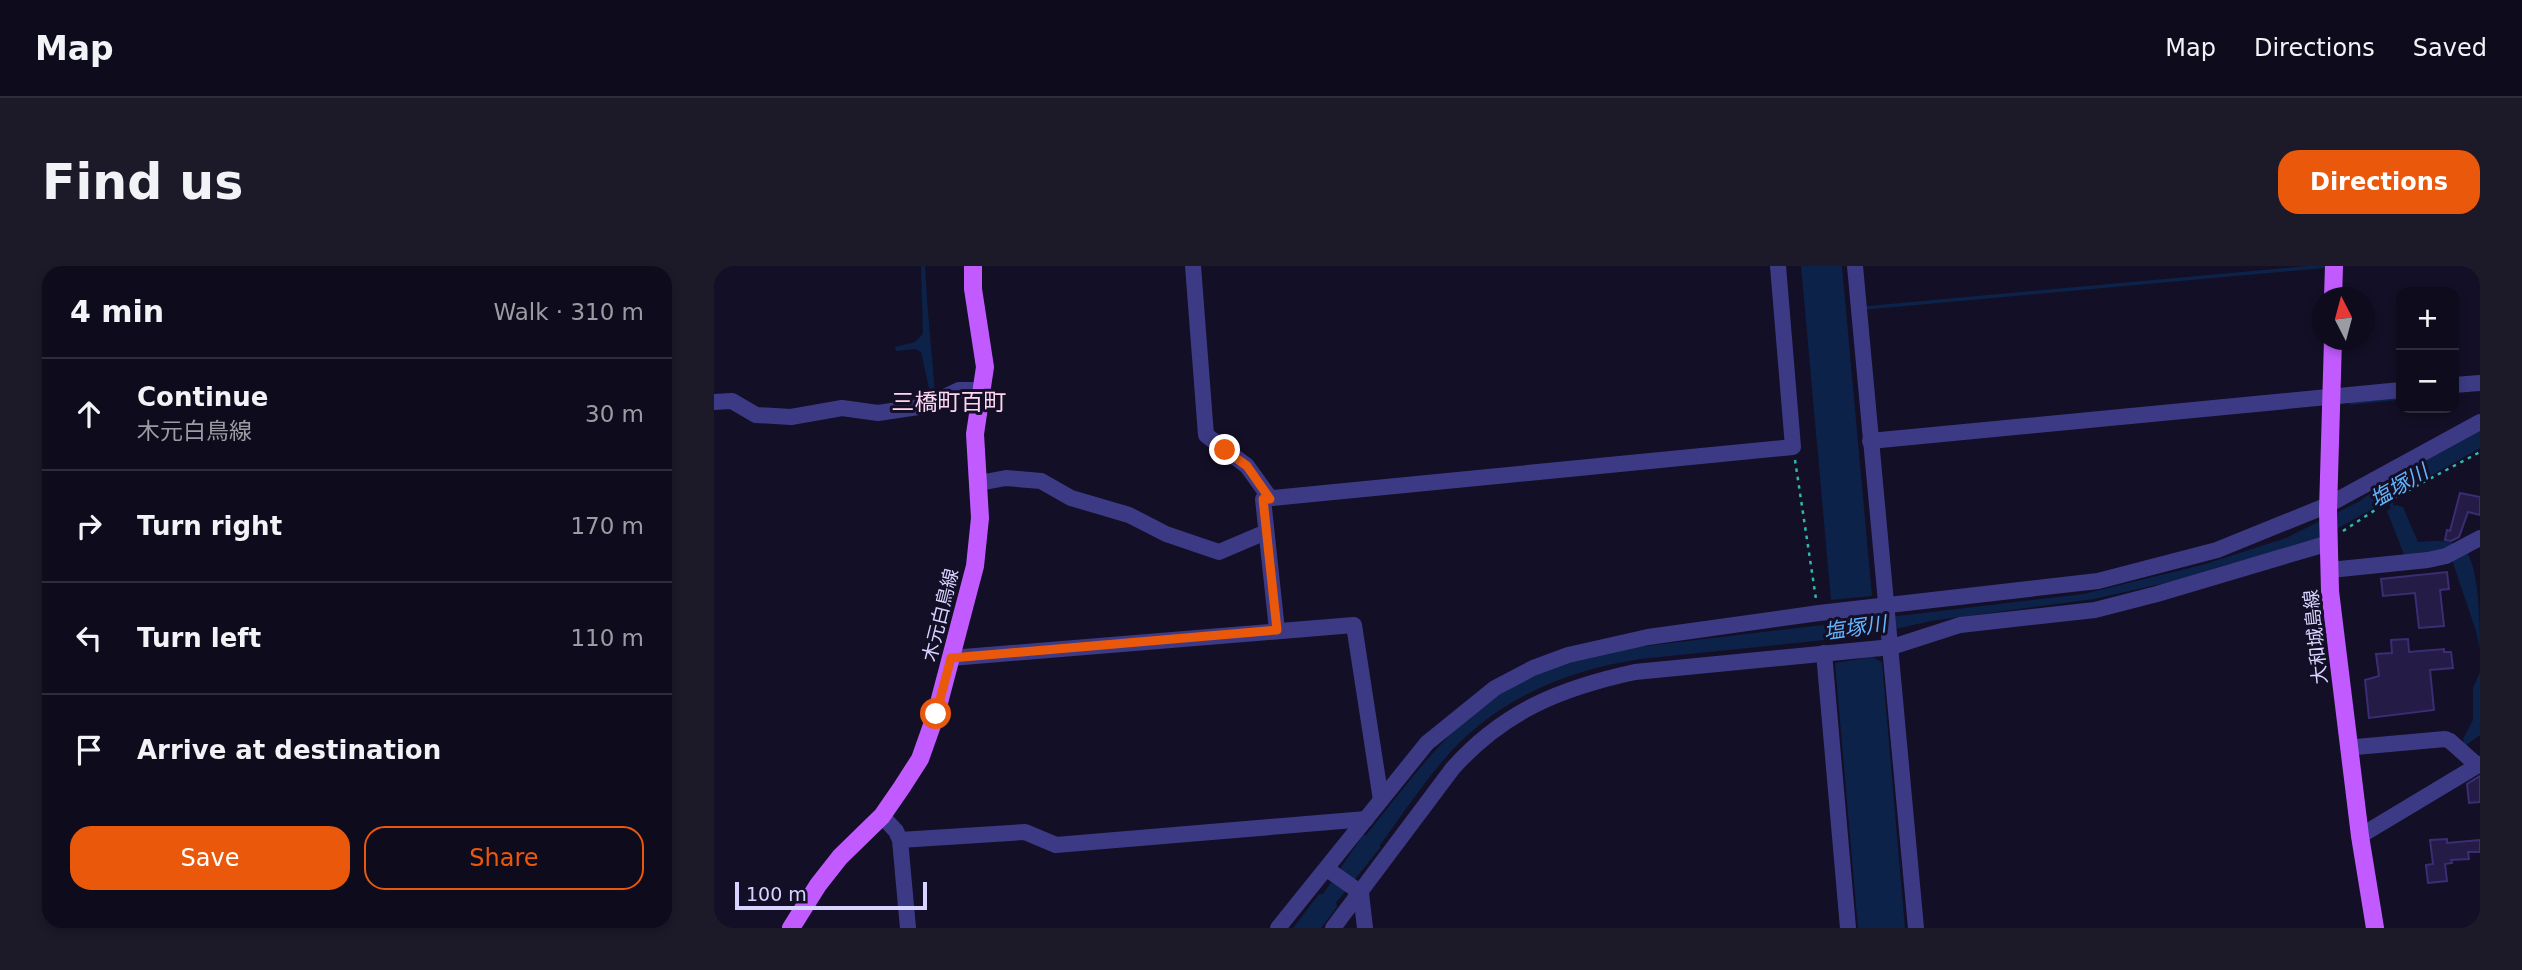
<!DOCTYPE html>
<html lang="en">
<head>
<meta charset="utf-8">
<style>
	body { margin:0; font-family:"DejaVu Sans","Noto Sans JP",sans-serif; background:#1c1929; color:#f1f3f6 }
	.controls { position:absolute; right:21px; top:21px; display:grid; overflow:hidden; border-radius:14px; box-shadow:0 4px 10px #0003 }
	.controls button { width:63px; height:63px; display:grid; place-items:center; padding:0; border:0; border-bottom:2px solid #2e2b3b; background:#0e0b1c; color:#f1f3f6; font:35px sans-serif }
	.compass { position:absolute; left:1598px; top:21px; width:63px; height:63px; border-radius:50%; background:#0e0b1c; box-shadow:0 4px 10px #0003; rotate:354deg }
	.scale { position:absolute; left:21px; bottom:18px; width:192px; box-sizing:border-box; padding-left:7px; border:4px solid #d9d4ff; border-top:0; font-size:19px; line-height:24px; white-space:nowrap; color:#d9d4ff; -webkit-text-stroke:5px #130f26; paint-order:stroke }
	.stop { position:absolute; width:21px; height:21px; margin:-16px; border:5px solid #ea580c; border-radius:50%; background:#fff }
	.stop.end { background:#ea580c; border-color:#fff; box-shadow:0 2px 7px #0008 }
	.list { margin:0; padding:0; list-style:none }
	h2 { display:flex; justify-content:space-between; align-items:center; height:91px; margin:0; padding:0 28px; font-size:30px }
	h2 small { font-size:23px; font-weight:400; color:#9b9ba3 }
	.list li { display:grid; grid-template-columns:46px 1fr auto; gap:21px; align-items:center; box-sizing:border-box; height:112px; padding:0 28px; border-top:2px solid #2e2b3b }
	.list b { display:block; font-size:26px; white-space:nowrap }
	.list p { margin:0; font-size:23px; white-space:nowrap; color:#9b9ba3 }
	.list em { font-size:23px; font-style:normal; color:#9b9ba3 }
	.actions { display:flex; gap:14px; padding:21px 28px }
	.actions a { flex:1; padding:16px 0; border:2px solid #ea580c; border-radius:21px; text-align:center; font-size:24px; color:#ea580c }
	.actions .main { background:#ea580c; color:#fff }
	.icon { flex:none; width:38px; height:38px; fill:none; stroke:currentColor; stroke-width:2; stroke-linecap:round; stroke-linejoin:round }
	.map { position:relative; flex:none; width:1766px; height:662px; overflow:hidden; border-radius:21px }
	header { display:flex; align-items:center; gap:42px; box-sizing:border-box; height:98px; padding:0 35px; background:#0e0b1c; border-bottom:2px solid #2e2b3b }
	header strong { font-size:33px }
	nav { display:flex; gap:38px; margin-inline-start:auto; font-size:24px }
	.intro { display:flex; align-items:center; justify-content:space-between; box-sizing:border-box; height:168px; padding:0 42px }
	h1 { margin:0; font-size:49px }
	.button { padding:18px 32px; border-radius:21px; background:#ea580c; color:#fff; font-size:24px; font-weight:700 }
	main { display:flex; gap:42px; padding:0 42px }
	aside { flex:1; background:#0e0b1c; border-radius:21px; box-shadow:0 4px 10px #0003 }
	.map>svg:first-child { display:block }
	.water { fill:#0c2248 }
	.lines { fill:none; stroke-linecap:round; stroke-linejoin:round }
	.stream { stroke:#0c2248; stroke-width:3.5 }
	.building { fill:#241b47; stroke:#3b2d73; stroke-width:2 }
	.path { stroke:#2fb8b0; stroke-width:2.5; stroke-dasharray:3.5 5; stroke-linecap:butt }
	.minor { stroke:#3d3a85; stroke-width:16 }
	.major { stroke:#c25bff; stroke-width:18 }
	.route { stroke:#ea580c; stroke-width:9 }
	.labels { text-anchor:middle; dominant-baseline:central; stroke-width:6; stroke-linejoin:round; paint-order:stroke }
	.street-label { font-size:19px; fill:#d9d4ff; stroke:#130f26 }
	.water-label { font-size:21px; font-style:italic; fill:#62b6ff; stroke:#130f26 }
	.quarter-label { font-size:23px; fill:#ffd6f0; stroke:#130f26 }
</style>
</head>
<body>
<header>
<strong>Map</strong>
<nav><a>Map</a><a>Directions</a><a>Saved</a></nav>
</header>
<div class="intro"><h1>Find us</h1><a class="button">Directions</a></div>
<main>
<aside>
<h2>4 min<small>Walk · 310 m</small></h2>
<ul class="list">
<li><svg class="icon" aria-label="ahead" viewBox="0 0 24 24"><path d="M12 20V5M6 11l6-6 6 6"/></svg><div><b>Continue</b><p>木元白鳥線</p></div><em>30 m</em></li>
<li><svg class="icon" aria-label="right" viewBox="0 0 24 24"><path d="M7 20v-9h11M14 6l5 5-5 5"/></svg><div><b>Turn right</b></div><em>170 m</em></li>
<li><svg class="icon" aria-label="left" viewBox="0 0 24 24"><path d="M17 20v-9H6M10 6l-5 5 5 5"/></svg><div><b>Turn left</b></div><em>110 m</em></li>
<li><svg class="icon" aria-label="arrive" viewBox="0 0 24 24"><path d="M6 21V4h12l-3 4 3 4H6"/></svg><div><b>Arrive at destination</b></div></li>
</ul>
<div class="actions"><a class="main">Save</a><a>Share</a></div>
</aside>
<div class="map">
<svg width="1766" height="662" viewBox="0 0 1766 662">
	<rect width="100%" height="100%" fill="#130f26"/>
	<g class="water">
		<path d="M207,0H211C213,43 218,86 221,129L217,131L207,86L201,83L182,85L181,81L201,76L209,68Z"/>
		<path d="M1087,0H1128L1158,330L1117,334Z"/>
		<path d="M1766,163V182L1596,278L1511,299L1460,315L1380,333L1217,355L1150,370L926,393C849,405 778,435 727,497C705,523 686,552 666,579V582L622,637L623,641L607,662H579L605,628H609L649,569H652C682,532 711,492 746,459C788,419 843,398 898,384L1369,328L1488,299L1572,272L1646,235L1670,217Z"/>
		<path d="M1681,239L1689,241L1704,276C1717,275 1735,273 1747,280C1766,292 1766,361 1766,384L1762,365L1738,294L1691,291L1673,245Z"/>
		<path d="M1158,391L1168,396L1191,662H1144L1121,397Z"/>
		<path d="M1766,406V469L1751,480L1749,473L1759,454V422Z"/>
	</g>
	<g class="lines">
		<g class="stream">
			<path d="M1151,42L1612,0"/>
			<path d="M1637,137L1687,132"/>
			<path d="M1676,229L1678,241"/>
		</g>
	</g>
	<g class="building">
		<path d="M1746,227L1766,231V249L1754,246L1745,271L1737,275L1731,274L1733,264L1736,265Z"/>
		<path d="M1733,306L1735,323L1726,324L1730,360L1705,362L1701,327L1669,330L1667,313Z"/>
		<path d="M1694,373L1695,386L1730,383V386H1737L1739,402L1716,404L1720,444L1655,452L1651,414L1665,410L1662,388L1678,387L1677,374Z"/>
		<path d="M1766,510V536L1755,537L1753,518Z"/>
		<path d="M1733,573V577L1766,574V586H1754L1755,593L1737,594L1738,597L1731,598L1733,615L1714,617L1712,599L1719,598L1716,574Z"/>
	</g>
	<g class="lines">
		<g class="path">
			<path d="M1081,194L1102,333"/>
			<path d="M1629,265L1678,233L1766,186"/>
		</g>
		<g class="minor">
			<path d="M479,0L492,169L533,200L556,232"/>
			<path d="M1141,0L1202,662"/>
			<path d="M1740,119L1766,117"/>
			<path d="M0,136L18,135L42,149L77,151L128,142L164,147L211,140L245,124H267"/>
			<path d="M1156,175L1687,124"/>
			<path d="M265,217L292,212L327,215L357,232L415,249L452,268L505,286L552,266"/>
			<path d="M1616,304L1714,294L1732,290L1766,272"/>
			<path d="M563,364L549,233L1079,181L1064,0"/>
			<path d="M1110,387L1134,662"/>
			<path d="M237,392L640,359L667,534"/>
			<path d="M1642,481L1731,473L1736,475L1763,499"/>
			<path d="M168,550L182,565L186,574L194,662"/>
			<path d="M1646,570L1766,498"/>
			<path d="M186,574L311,566L342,579L652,553"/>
			<path d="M613,603L647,627L651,662"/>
			<path d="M564,662L713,477L781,422L819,402L854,389L934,371L1105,347L1384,315L1503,284L1614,239L1766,156"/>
			<path d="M619,662L739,502C790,445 847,422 921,406L1178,381L1246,359L1381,344L1443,328L1615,277"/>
		</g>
		<g class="major">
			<path d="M1619,32L1620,0"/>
			<path d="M1619,74L1614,245L1616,325L1646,570L1661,662"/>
			<path d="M77,662L104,619L126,591L168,550L188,521L206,493L222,448L261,300L266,252L261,168L271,101L259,23V0"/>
		</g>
	</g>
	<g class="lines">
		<path class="route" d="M222,448L237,392L563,364L549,233H556L533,200L511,184"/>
	</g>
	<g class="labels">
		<g class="street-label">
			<text transform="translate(226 349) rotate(-76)">木元白鳥線</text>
			<text transform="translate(1601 371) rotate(-96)">大和城島線</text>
		</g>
		<g class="water-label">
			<text transform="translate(1685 220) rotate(-30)">塩塚川</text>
			<text transform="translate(1141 362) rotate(-8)">塩塚川</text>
		</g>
		<g class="quarter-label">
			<text x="235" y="136">三橋町百町</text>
		</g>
	</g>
</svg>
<div class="controls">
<button>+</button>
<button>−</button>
</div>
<svg class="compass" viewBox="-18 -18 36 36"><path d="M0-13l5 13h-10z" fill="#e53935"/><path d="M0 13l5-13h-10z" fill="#9b9ba3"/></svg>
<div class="scale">100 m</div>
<div class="stop" style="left:222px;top:448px"></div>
<div class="stop end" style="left:511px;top:184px"></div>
</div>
</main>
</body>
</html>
